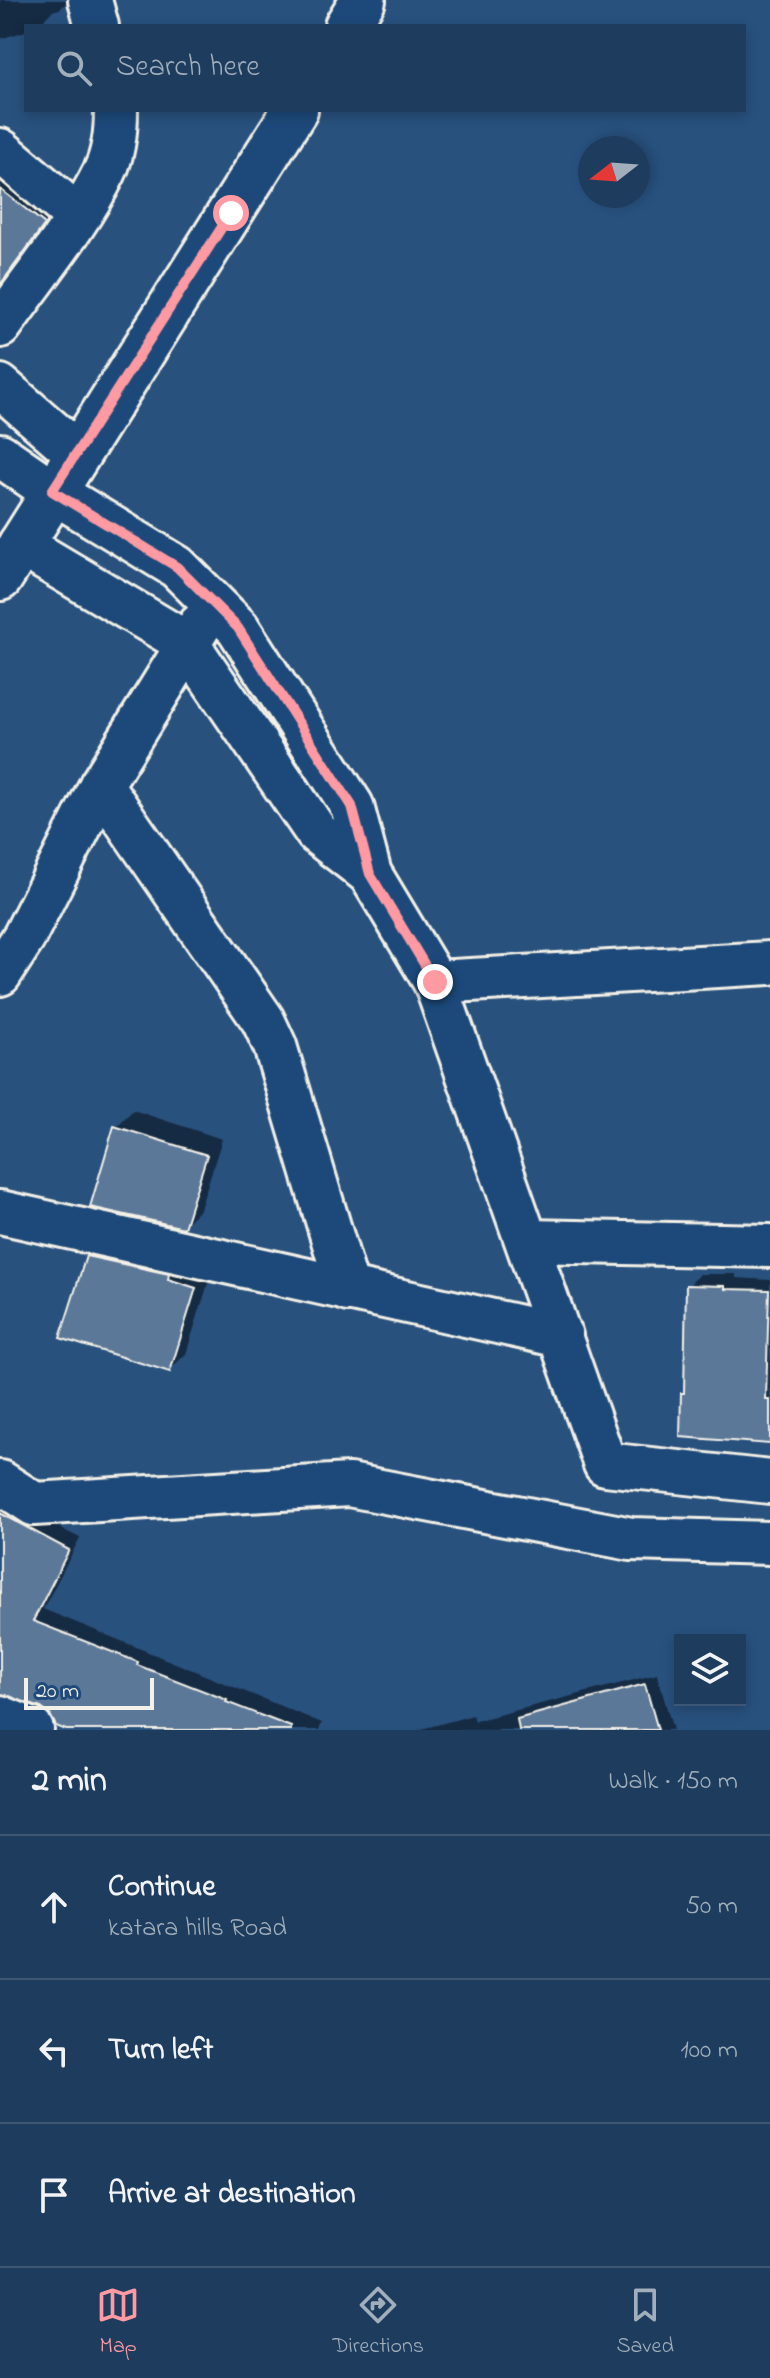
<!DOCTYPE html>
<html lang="en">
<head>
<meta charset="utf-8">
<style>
	body { margin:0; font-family:"Indie Flower",sans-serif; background:#264464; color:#f1f3f6 }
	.controls { position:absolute; right:24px; bottom:24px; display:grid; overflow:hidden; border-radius:0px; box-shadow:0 4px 12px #0003 }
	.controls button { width:72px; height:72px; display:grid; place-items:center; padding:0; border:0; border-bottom:2px solid #3c5673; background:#1e3d5e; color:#f1f3f6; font:40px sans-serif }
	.compass { position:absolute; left:578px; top:136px; width:72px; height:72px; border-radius:50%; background:#1e3d5e; box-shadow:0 4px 12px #0003; rotate:253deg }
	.scale { position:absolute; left:24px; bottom:20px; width:130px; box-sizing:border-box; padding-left:8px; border:4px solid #f4f1e8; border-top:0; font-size:22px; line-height:28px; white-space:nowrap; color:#f4f1e8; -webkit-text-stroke:6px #1f4a7a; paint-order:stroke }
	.stop { position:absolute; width:24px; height:24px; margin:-18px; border:6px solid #ff9aa2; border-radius:50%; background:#fff }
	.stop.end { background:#ff9aa2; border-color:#fff; box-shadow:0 2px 8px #0008 }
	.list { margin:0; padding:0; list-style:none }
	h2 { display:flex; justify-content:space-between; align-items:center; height:104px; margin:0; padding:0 32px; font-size:34px }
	h2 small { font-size:26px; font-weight:400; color:#a1aebc }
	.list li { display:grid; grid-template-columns:52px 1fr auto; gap:24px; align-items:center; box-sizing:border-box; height:144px; padding:0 32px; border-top:2px solid #3c5673 }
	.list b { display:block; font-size:30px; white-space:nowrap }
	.list p { margin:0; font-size:26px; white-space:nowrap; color:#a1aebc }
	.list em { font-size:26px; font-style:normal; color:#a1aebc }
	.icon { flex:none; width:44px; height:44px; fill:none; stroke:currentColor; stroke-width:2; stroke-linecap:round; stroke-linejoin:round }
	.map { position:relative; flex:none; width:770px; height:1730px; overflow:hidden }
	.search { position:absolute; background:#1e3d5e; box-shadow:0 4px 12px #0003; left:24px; right:24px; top:24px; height:88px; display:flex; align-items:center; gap:20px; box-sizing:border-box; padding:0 28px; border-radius:0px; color:#a1aebc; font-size:30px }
	.sheet { height:536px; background:#1e3d5e }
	nav { display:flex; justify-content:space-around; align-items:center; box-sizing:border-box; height:112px; border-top:2px solid #3c5673; background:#1e3d5e; font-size:22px; color:#a1aebc }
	nav a { display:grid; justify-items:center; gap:4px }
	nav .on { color:#ff9aa2 }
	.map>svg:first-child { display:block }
	.shadow { fill:#0007 }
	.building { fill:#5b7899; stroke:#f4f1e8; stroke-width:2 }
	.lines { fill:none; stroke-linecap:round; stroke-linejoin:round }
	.minor-casing { stroke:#f4f1e8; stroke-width:48 }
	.major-casing { stroke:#f4f1e8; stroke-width:50 }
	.minor { stroke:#1f4a7a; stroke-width:42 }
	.major { stroke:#1f4a7a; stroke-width:44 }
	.route { stroke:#ff9aa2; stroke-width:10 }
</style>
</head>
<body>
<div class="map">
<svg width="770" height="1730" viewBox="0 0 770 1730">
	<rect width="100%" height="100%" fill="#28517e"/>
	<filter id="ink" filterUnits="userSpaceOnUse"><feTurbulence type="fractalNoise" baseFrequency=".0125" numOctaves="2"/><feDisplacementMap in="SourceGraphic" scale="16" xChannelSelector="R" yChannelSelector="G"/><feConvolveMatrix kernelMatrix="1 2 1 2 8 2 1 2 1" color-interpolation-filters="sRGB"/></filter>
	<g filter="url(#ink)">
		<g class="shadow">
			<path d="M0,0H69L60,9L52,11L38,26H26V31L0,39Z"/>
			<path d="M0,156L62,205L0,289Z"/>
			<path d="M133,1110L222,1139L200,1209L183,1226L116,1127Z"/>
			<path d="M104,1240L212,1271L186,1354L169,1370L87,1257Z"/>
			<path d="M700,1274H736V1278L770,1280V1441L683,1394L686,1391L688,1286Z"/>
			<path d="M0,1498L80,1538L43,1609L322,1723L319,1730H71L42,1706L0,1692Z"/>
			<path d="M657,1674L673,1730H418L473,1715L475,1721Z"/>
		</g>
		<g class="building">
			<path d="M0,189L45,224L0,285Z"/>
			<path d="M114,1126L207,1155L184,1228L90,1207Z"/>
			<path d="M86,1256L169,1274L168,1279L196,1288L170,1372L60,1338Z"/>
			<path d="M686,1285L725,1286V1289L769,1290L766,1400H770V1444L680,1437L681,1393H684Z"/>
			<path d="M0,1513L69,1550L33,1621L138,1662L137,1665L227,1700L226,1702L291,1727V1730H66L56,1726L50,1715L41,1708L0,1694Z"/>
			<path d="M645,1684L658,1730H519L517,1719Z"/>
		</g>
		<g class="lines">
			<g class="minor-casing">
				<g id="minor">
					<path d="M90,0L97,26"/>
					<path d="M0,150L77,216"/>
					<path d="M0,326C35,276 78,226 105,171C114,152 116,130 116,110"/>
					<path d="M0,386L77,453"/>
					<path d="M0,455L52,491L177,567L238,628L352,806L370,874L435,982L605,1464L770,1482"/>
					<path d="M20,544L188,644L317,833L370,874"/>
					<path d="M101,785L263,1020L275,1046L348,1290"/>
					<path d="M0,974L24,937L101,785L200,625"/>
					<path d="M435,982L770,963"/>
					<path d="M0,1212L561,1336"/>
					<path d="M527,1241L770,1246"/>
					<path d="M0,1482L34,1504L349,1485L631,1539L770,1543"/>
					<path d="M0,1717L32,1730"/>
				</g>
			</g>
			<g class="major-casing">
				<g id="major">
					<path d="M347,26L363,0"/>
					<path d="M0,578L295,110"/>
				</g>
			</g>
			<use href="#minor" class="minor"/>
			<use href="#major" class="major"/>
		</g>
	</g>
	<g class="lines" filter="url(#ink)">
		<path class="route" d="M231,213L52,491L177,567L238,628L352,806L370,874L435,982"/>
	</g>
</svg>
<div class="controls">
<button><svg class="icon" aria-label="layers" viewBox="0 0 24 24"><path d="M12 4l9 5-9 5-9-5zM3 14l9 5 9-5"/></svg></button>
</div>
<svg class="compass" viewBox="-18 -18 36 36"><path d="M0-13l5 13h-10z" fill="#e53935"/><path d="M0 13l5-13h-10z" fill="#a1aebc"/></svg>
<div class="scale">20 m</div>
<div class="stop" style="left:231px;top:213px"></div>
<div class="stop end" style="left:435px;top:982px"></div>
<div class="search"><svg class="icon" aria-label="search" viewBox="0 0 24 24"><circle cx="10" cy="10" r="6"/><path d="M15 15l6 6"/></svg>Search here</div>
</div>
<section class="sheet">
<h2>2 min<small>Walk · 150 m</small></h2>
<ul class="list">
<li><svg class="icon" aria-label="ahead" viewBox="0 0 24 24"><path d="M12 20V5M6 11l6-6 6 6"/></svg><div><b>Continue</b><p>katara hills Road</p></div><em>50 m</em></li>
<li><svg class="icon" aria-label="left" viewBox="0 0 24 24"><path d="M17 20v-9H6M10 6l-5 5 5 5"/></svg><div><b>Turn left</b></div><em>100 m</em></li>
<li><svg class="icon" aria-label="arrive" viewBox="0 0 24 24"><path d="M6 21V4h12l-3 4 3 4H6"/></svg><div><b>Arrive at destination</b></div></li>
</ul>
</section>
<nav>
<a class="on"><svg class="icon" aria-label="map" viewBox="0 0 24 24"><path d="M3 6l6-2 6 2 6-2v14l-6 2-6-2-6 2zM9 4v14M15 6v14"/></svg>Map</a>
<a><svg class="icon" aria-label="directions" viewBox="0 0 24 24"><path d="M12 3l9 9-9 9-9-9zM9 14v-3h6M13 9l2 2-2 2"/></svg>Directions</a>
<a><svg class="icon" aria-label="saved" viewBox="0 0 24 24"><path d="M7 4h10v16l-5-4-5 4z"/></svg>Saved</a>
</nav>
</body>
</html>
